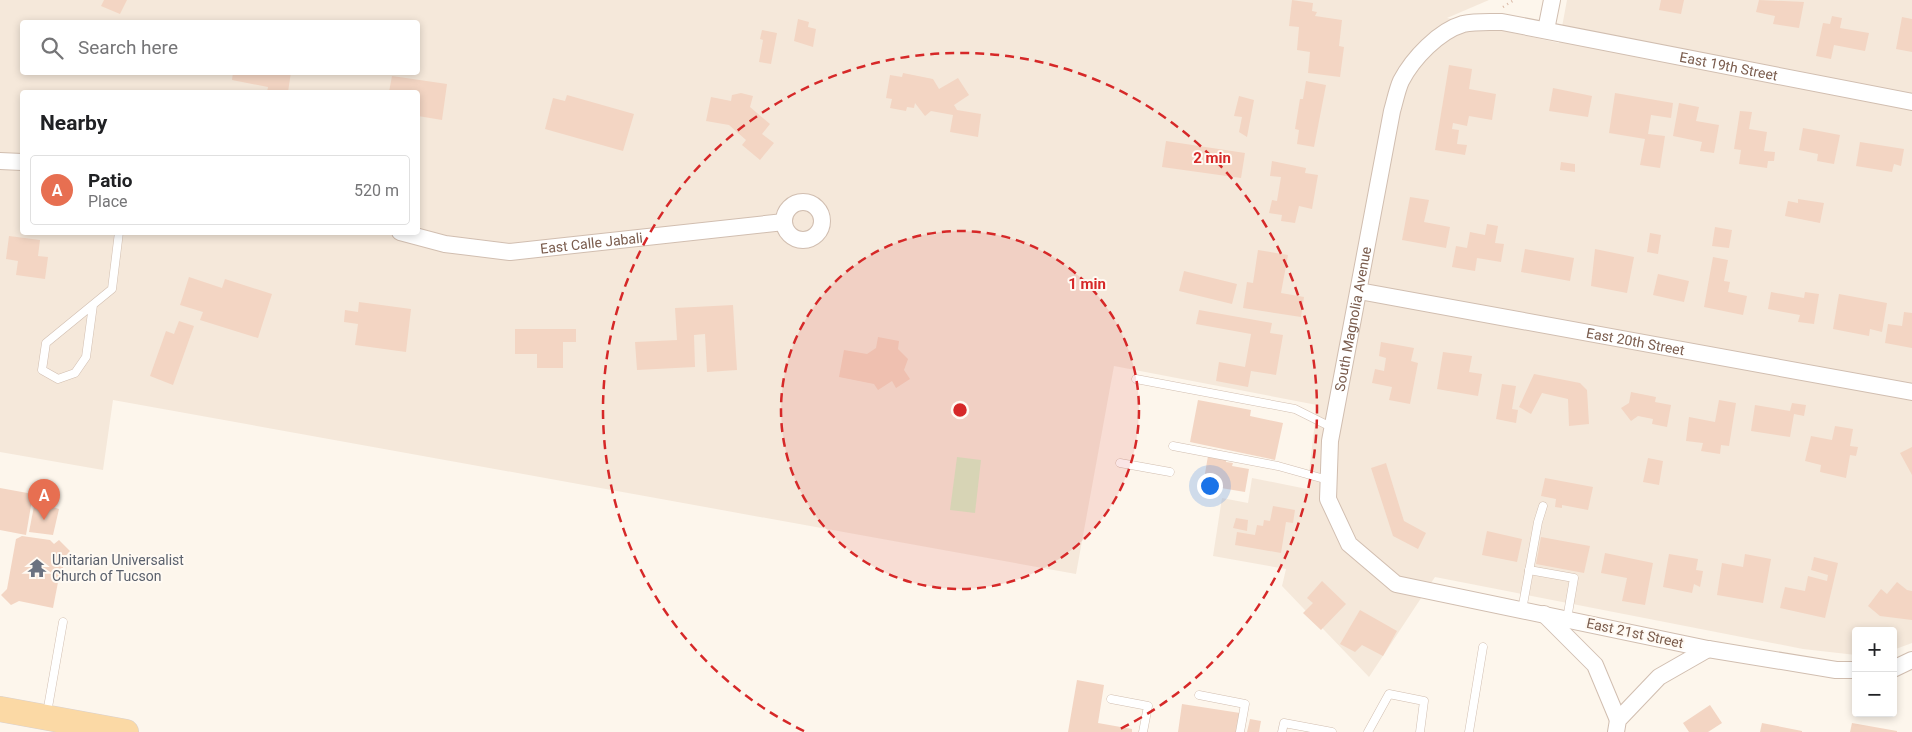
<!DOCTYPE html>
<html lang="en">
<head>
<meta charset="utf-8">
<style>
	body { margin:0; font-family:Roboto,sans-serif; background:#f2f2f2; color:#202124 }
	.controls { position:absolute; right:15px; bottom:15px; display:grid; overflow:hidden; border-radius:5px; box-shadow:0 2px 8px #0003 }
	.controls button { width:45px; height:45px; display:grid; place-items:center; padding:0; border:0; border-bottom:1px solid #e0e0e0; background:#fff; color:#202124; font:25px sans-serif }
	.you { position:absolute; left:1209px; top:485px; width:18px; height:18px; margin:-12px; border:4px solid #fff; border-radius:50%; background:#1a73e8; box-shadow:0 0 0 8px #1a73e833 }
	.badge { display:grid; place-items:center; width:32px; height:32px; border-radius:50%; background:#e76f51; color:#fff; font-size:16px; font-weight:700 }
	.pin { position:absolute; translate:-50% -41px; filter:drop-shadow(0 1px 2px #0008) }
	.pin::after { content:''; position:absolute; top:26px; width:18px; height:15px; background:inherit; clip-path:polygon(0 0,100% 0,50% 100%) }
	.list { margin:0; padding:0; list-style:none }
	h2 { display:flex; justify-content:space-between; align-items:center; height:65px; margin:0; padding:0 20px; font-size:21px }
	h2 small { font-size:16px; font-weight:400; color:#757577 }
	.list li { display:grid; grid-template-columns:32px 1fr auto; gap:15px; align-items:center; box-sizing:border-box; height:70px; margin:0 10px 10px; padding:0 10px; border:1px solid #e0e0e0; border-radius:5px }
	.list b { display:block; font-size:19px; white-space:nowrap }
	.list p { margin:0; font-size:16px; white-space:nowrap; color:#757577 }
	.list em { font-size:16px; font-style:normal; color:#757577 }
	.icon { flex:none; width:28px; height:28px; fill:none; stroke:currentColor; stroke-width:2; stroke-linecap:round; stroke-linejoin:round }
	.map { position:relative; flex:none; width:1912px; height:732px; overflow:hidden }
	.search { position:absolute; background:#fff; box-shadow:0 2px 8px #0003; left:20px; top:20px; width:400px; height:55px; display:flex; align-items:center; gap:12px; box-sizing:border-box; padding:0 18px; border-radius:5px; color:#757577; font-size:19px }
	.panel { position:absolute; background:#fff; box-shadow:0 2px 8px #0003; left:20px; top:90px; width:400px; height:145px; border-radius:5px }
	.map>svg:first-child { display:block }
	.residential { fill:#f5e8da; fill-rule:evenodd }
	.green { fill:#d8ecc9 }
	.building { fill:#f3d5c3 }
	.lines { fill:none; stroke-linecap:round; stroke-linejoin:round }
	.lane-casing { stroke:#d1beb0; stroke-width:9 }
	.street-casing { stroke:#d1beb0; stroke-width:18 }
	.primary-casing { stroke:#dad1cd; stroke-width:26 }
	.path { stroke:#d9b8a5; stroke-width:2.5; stroke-dasharray:1 4; stroke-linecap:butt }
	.lane { stroke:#fff; stroke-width:8 }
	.street { stroke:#fff; stroke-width:16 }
	.primary { stroke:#fbd9a5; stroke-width:25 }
	.ring { fill:none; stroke:#d62828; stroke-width:2.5; stroke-dasharray:9 6 }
	.labels { text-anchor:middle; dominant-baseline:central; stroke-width:4; stroke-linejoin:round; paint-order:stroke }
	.street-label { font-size:14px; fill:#7a5c4d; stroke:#fffaf3 }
	.worship-label { font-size:14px; fill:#5b616d; stroke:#fffaf3; text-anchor:start }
	.centre { fill:#d62828; stroke:#fffaf3; stroke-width:2.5 }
	.ring-label { font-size:15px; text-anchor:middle; font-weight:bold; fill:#d62828; stroke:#fffaf3; stroke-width:4; stroke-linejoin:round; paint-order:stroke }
</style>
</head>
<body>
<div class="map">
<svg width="1912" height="732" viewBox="0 0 1912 732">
	<rect width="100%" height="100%" fill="#fdf6ec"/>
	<path class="residential" d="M0,0H1489L1447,18L1559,43L1567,0H1912V643L1893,650V631H1856V655L1803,649L1435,577L1369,677L1282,586L1286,569L1213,556L1222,498L1248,503L1252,478L1307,489L1317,405L1114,366L1076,574L113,400L103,470L0,452ZM22,22H418V72H22ZM22,92H418V232H22Z"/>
	<path class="green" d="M957,457L981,460L975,513L950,510Z"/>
	<g class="building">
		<path d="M104,0H127L120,14L101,6Z"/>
		<path d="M1292,0L1313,3L1312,11L1317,12L1315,16L1342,20L1339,46L1344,47L1340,77L1308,73L1310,52L1297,50L1299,27L1289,26Z"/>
		<path d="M1661,0H1684L1681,14L1659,10Z"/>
		<path d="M1759,0L1804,2L1799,28L1773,24L1775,16L1756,12Z"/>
		<path d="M1832,16L1842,18L1840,28L1869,33L1865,51L1834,45L1831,59L1816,56L1823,23L1830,24Z"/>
		<path d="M1902,17L1912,19V52L1896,49Z"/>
		<path d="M798,19L809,22L808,27L816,29L813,47L794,41Z"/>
		<path d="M762,30L777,33L771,64L759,62L763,40L760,39Z"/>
		<path d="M1449,65L1472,69L1469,89L1496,94L1492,120L1469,116L1467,126L1453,123L1452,129L1459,130L1457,144L1467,145L1465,155L1435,150Z"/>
		<path d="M233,72H291L288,92H267L268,87L232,80Z"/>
		<path d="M903,73L933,79L939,89L958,78L969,95L954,105L957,110L981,114L978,137L950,132L953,115L931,111L925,116L915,103L914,108L907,107L906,111L890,108L892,99L886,98L890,75L902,77Z"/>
		<path d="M392,76L447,84L442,120L418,116V92H389Z"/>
		<path d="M1306,81L1326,85L1314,147L1297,144L1299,130L1295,129L1300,99H1303Z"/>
		<path d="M1553,88L1592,96L1588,117L1549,111Z"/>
		<path d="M741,93L753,96L750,107L770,124L762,134L774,143L760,160L742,145L746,140L729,125L706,121L711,97L731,101L732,95Z"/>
		<path d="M1615,93L1673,103L1671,118L1651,115L1648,134L1665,136L1660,168L1640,165L1645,139L1609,133Z"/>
		<path d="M567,95L634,114L623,151L545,129L553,98L565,101Z"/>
		<path d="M1239,96L1254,100L1247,137L1239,132L1242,117L1234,116Z"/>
		<path d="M1679,103L1699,107L1696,121L1719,125L1714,153L1700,151L1702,142L1673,136Z"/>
		<path d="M1740,111L1752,112L1749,129L1767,132L1764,151L1775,152L1774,161H1768L1767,168L1739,164L1741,150L1734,149Z"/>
		<path d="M1803,128L1840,135L1834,164L1817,161L1818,154L1799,150Z"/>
		<path d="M1166,141L1245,153L1241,178L1162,167Z"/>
		<path d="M1860,142L1904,149L1901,166L1894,164L1892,172L1856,166Z"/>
		<path d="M1272,161L1306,168L1305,173L1318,175L1312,209L1299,206L1295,223L1281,221L1282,215L1269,213L1272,200L1277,201L1281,177L1270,176Z"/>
		<path d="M1561,162L1575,164V172L1560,170Z"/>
		<path d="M1410,197L1429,200L1424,222L1450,227L1446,248L1402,240Z"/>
		<path d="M1798,199L1824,203L1820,223L1785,216L1788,201L1798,203Z"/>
		<path d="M1487,224L1498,226L1495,243L1504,244L1501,262L1477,258L1475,271L1452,267L1456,246L1467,248L1470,232L1485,235Z"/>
		<path d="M1715,227L1732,230L1729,248L1712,246Z"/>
		<path d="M1650,233L1661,235L1658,254L1647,252Z"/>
		<path d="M9,236L40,240L38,256L48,257L45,279L16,275L18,261L6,259Z"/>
		<path d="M1525,249L1574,258L1570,281L1521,272Z"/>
		<path d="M1595,249L1634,257L1627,293L1591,286Z"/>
		<path d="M1258,250L1288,255L1281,293L1304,297L1301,317L1243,308L1247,282L1253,283Z"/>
		<path d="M1713,257L1728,260L1724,281L1730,282L1728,292L1747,296L1743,315L1704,307Z"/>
		<path d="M1184,271L1237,284L1232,304L1179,291Z"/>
		<path d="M1658,274L1689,281L1684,302L1653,295Z"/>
		<path d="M189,277L222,288L225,279L272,294L258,338L200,320L203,312L180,305Z"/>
		<path d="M1771,292L1804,298L1805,292L1819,294L1814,324L1798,322L1800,315L1768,309Z"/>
		<path d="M1839,294L1887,303L1882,332L1870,329L1869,336L1833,329Z"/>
		<path d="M359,302L411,309L406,352L355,345L358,324L344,322L345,310L358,312Z"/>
		<path d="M733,305L737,370L707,372L705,334L694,335L695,367L637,370L635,342L677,340L675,308Z"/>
		<path d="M1199,310L1272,323L1270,333L1283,335L1276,375L1251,371L1248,387L1216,381L1219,362L1245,367L1251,334L1196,324Z"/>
		<path d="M1904,312L1912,313V348L1885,343L1888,324L1902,326Z"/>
		<path d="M179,321L194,326L173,385L150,376L166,331L174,334Z"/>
		<path d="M515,329H576V342H563V368H537V354H515Z"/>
		<path d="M878,337L899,341L898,349L908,359L904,370L910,379L896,388L892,381L878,390L874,384L839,377L844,350L867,354L876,348Z"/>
		<path d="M1381,342L1414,348L1411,361L1418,363L1410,404L1389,400L1392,387L1372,383L1375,369L1384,371L1386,358L1379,356Z"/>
		<path d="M1443,352L1472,356L1469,372L1482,374L1478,396L1437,389Z"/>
		<path d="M1534,374L1580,383L1587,390L1589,424L1569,426L1568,399L1542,393L1531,414L1519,407Z"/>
		<path d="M1502,384L1516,386L1512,409L1518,410L1516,423L1496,419Z"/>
		<path d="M1631,392L1656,397L1655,402L1671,405L1667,427L1652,424L1653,419L1638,416L1631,421L1621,408L1629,403Z"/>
		<path d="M1198,400L1251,410L1250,416L1283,423L1275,460L1190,442Z"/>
		<path d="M1719,400L1736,403L1729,446L1721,445L1720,454L1701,451L1703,443L1686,441L1689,417L1715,422Z"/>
		<path d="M1792,403L1806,405L1804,416L1794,414L1790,437L1751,431L1755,405L1790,411Z"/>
		<path d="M1835,426L1853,429L1850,446L1858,447L1856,456L1850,455L1846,478L1820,472L1821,465L1805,461L1811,436L1832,440Z"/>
		<path d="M1912,447V475L1900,453Z"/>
		<path d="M1208,456L1226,459V462L1233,463L1232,466L1249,469L1245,492L1203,485Z"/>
		<path d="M1648,458L1663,461L1659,485L1643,482Z"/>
		<path d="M1386,463L1404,521L1426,533L1418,549L1393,536L1371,468Z"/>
		<path d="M1545,478L1593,487L1588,510L1562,505V508L1555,507L1556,499L1541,496Z"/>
		<path d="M0,488L33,494L26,535L0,530Z"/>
		<path d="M35,501L59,509L53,535L29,532Z"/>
		<path d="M1273,506L1295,510L1293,523L1286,522L1281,553L1235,545L1237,532L1255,535L1257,525L1263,526L1264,520L1270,521Z"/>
		<path d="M1236,518L1248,520L1247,531L1233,528Z"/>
		<path d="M1487,531L1522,539L1517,562L1482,555Z"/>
		<path d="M22,536L50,540L54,544L59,540L70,551L61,561L63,562V574L59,577L53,608L19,601L11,605L1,595L7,589L16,539Z"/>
		<path d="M1541,537L1590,546L1584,573L1536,564Z"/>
		<path d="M1605,553L1653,563L1645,605L1622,601L1627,578L1601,573Z"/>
		<path d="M1669,554L1698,559L1696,570L1703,571L1700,587L1694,584L1692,593L1663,587Z"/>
		<path d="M1745,554L1771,559L1763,603L1717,595L1722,563L1743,567Z"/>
		<path d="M1814,557L1838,563L1825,618L1780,608L1785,587L1805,591L1808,576L1827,581L1828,575L1811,570Z"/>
		<path d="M1322,581L1346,604L1321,630L1303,613L1313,603L1307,598Z"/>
		<path d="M1897,582L1907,590L1912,591V620L1880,616L1868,606L1881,589L1887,594Z"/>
		<path d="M1360,610L1397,631L1383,656L1362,645L1355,652L1340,644Z"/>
		<path d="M1077,680L1104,685L1098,723L1132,729V732H1068Z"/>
		<path d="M1182,704L1240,713L1237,732H1178Z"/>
		<path d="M1710,705L1722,723L1708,732H1689L1683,723Z"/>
		<path d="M1250,719L1261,721L1259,732H1247Z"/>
		<path d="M1762,723L1802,731V732H1760Z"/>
		<path d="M1852,723L1897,731V732H1850Z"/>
	</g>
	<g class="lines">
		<g class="lane-casing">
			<g id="lane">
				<path d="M93,305L86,357L75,373L58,379L42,370L46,343L112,289L119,232"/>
				<path d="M1136,379L1295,409L1333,428"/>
				<path d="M1173,446L1278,466L1328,480"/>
				<path d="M1120,463L1170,472"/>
				<path d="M1529,570L1574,578L1567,619"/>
				<path d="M1522,610L1538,522L1543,506"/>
				<path d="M1199,695L1245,704L1240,732"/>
				<path d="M1111,699L1148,706L1143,732"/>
				<path d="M47,713L63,622"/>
				<path d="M1282,732L1284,723L1332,732"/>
				<path d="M1368,732L1389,694L1424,701L1420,732"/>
				<path d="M1469,732L1483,647"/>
			</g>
		</g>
		<g class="street-casing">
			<g id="street">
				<path d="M1546,30L1552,0"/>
				<path d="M0,161L22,162"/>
				<circle cx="803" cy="221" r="19"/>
				<path id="s1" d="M400,232L445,244L510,252L784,222"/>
				<path id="s2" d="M1359,291L1912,392"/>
				<path d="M1544,614L1595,665L1618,720"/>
				<path d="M1893,669L1912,660"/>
				<path id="s3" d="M1856,670H1836L1708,649L1396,584L1349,544L1328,499L1330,441L1392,111C1395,101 1397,90 1401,81C1413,58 1439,31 1463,24C1476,21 1490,22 1502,22L1912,102"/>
				<path d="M1616,732L1618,720L1659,677L1708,649"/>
			</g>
		</g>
		<g class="primary-casing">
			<path id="primary" d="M0,709L126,732"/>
		</g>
		<path class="path" d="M1503,7L1514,0"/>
		<use href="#lane" class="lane"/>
		<use href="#street" class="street"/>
		<use href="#primary" class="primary"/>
	</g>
	<circle cx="960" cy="410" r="179" fill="#d62828" fill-opacity=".12"/>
	<g class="ring">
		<circle cx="960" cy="410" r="179"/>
		<path d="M804 731A357 357 0 1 1 1116 731"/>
	</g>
	<defs>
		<g id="temple-bare" transform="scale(1.5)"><path d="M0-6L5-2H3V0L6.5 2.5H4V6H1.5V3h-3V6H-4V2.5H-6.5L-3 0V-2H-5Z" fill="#6b7280" stroke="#fffaf3" stroke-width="2.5" paint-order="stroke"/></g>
	</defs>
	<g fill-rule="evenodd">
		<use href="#temple-bare" x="37" y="568"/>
	</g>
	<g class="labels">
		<g class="street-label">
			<text stroke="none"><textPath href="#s3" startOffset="1361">East 19th Street</textPath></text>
			<text stroke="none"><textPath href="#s1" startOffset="194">East Calle Jabali</textPath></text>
			<text stroke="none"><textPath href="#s3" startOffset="762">South Magnolia Avenue</textPath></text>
			<text stroke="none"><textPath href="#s2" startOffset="281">East 20th Street</textPath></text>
			<text transform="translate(1635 633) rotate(12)">East 21st Street</text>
		</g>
		<g class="worship-label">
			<text x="52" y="560">Unitarian Universalist<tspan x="52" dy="16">Church of Tucson</tspan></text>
		</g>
	</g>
	<circle cx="960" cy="410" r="8" class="centre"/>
	<g class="ring-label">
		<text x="1212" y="163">2 min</text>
		<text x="1087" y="289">1 min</text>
	</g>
</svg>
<div class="controls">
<button>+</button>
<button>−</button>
</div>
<div class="you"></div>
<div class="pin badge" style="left:44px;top:520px">A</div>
<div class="search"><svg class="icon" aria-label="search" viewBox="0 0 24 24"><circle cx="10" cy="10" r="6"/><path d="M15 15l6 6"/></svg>Search here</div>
<section class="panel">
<h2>Nearby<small></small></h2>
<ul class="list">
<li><span class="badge">A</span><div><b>Patio</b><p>Place</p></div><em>520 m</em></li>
</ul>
</section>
</div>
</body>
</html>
